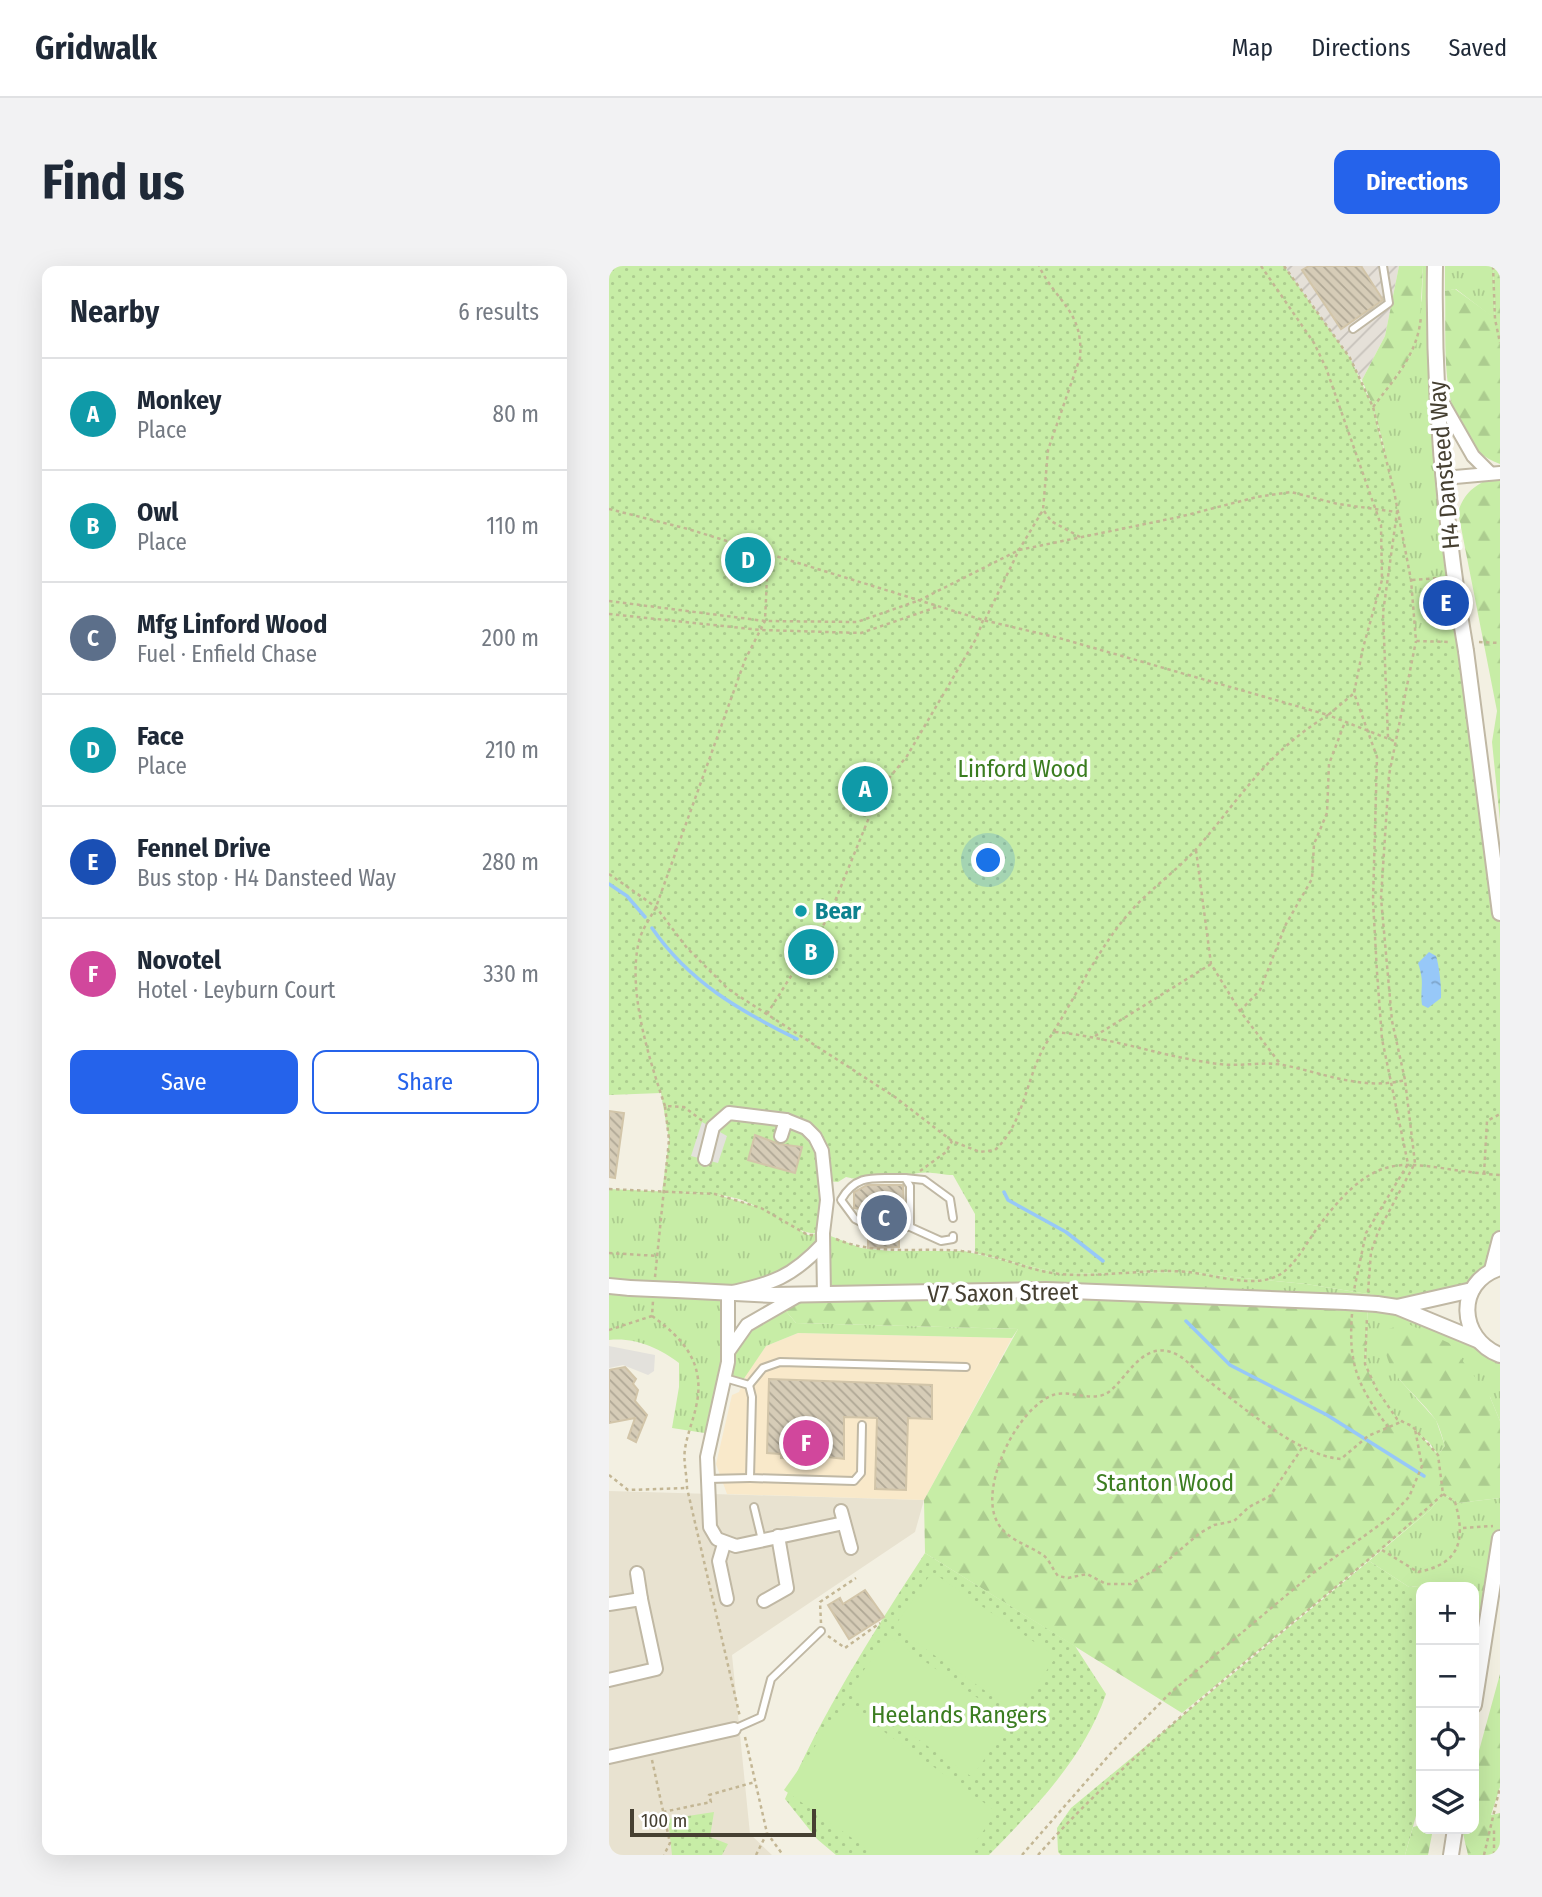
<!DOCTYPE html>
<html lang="en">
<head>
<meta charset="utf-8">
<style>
	body { margin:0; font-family:"Fira Sans Condensed",sans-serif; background:#f2f2f3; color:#1f2937 }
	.controls { position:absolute; right:21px; bottom:21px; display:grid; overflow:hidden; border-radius:14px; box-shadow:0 7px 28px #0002 }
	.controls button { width:63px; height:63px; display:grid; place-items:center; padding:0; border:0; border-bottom:2px solid #e0e1e3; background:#fff; color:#1f2937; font:35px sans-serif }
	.scale { position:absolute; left:21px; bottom:18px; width:186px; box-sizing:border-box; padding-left:7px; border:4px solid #464032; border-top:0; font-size:19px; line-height:24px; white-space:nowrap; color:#464032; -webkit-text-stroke:5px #fff; paint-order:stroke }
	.you { position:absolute; left:380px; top:595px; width:24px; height:24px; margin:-18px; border:5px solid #fff; border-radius:50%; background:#1a73e8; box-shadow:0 0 0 10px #1a73e833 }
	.badge { display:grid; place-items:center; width:46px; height:46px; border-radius:50%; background:#2563eb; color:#fff; font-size:23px; font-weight:700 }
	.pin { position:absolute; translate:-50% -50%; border:4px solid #fff; box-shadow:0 2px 7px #0006 }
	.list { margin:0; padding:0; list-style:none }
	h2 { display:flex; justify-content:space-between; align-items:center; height:91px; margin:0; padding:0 28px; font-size:30px }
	h2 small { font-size:23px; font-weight:400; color:#747a83 }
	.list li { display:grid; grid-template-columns:46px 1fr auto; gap:21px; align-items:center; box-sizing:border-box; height:112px; padding:0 28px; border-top:2px solid #e0e1e3 }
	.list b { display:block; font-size:26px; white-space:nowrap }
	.list p { margin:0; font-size:23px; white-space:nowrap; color:#747a83 }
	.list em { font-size:23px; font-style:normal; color:#747a83 }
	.actions { display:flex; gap:14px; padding:21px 28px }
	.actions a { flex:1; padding:16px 0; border:2px solid #2563eb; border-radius:14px; text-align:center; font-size:24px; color:#2563eb }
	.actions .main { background:#2563eb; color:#fff }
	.icon { flex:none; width:38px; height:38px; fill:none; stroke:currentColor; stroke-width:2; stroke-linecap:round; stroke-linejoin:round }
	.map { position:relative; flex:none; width:891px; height:1589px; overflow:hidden; border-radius:14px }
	header { display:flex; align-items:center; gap:42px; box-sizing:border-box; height:98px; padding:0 35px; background:#fff; border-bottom:2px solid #e0e1e3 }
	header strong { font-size:33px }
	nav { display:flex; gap:38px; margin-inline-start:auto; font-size:24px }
	.intro { display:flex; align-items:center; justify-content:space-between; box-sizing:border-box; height:168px; padding:0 42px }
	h1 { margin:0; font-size:49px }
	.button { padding:18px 32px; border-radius:14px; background:#2563eb; color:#fff; font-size:24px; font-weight:700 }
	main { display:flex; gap:42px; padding:0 42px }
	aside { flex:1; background:#fff; border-radius:14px; box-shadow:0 7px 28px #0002 }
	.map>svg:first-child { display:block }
	.residential { fill:#e8e2d0 }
	.commercial { fill:#f9e9ca }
	.industrial { fill:url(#industrial-furrows) }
	.grass { fill:url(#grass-tufts) }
	.forest { fill:url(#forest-firs) }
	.park { fill:url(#park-dots) }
	.pitch { fill:#c7eda6 }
	.parking { fill:#e3e1dc }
	.water { fill:url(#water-ripples) }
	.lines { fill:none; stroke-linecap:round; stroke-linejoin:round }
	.stream { stroke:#97c8f8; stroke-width:3.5 }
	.building { fill:url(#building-back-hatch); stroke:#d2c5a9; stroke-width:2 }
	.service-casing { stroke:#c0b8a4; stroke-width:10 }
	.minor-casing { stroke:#c0b8a4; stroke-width:16 }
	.tertiary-casing { stroke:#c0b8a4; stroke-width:18 }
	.path { stroke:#c3b694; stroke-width:2.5; stroke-dasharray:3.5 3.5; stroke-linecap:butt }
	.service { stroke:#fff; stroke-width:6 }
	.minor { stroke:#fff; stroke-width:12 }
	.tertiary { stroke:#fff; stroke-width:14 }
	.tertiary-bridge-casing { stroke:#c0b8a4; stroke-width:18; stroke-linecap:butt }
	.tertiary-bridge { stroke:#fff; stroke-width:14 }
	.culture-dot { fill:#0f9aa8; stroke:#fff; stroke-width:2.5 }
	.labels { text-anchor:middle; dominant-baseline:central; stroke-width:7; stroke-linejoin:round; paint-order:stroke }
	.street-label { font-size:24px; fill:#464032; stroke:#fff }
	.park-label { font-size:24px; fill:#3b7d20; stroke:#fff }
	.culture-label { font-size:24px; font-weight:bold; fill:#0d838f; stroke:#fff; text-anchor:start }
</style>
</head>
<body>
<header>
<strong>Gridwalk</strong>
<nav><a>Map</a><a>Directions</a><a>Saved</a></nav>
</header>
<div class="intro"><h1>Find us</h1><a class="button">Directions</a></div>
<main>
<aside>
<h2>Nearby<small>6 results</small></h2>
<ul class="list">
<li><span class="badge" style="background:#0f9aa8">A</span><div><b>Monkey</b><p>Place</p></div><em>80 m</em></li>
<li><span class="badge" style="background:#0f9aa8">B</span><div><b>Owl</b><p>Place</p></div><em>110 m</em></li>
<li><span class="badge" style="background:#5c6f8a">C</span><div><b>Mfg Linford Wood</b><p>Fuel · Enfield Chase</p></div><em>200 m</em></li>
<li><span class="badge" style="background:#0f9aa8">D</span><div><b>Face</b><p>Place</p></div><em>210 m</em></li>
<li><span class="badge" style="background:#1a4fb4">E</span><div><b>Fennel Drive</b><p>Bus stop · H4 Dansteed Way</p></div><em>280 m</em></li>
<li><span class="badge" style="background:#d1479c">F</span><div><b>Novotel</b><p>Hotel · Leyburn Court</p></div><em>330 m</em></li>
</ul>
<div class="actions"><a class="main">Save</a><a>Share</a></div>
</aside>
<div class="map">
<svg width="891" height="1589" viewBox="0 0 891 1589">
	<defs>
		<pattern id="industrial-furrows" width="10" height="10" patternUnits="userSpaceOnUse" patternTransform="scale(1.75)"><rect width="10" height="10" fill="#e5e0d8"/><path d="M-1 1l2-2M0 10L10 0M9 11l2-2" fill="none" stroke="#c6c1ba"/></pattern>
		<pattern id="grass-tufts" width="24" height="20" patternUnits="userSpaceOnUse" patternTransform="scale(1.75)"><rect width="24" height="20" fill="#c7eda6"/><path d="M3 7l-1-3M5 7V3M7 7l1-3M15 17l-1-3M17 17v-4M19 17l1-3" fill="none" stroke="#accc8f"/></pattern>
		<pattern id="forest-firs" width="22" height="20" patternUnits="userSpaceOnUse" patternTransform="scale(1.75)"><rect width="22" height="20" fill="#c7eda6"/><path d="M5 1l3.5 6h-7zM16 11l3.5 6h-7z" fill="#accc8f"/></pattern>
		<pattern id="park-dots" width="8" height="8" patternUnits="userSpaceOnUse" patternTransform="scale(1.75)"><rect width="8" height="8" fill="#c7eda6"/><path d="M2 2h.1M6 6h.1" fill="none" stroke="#accc8f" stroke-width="1.8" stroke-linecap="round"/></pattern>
		<pattern id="water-ripples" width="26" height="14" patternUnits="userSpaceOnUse" patternTransform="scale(1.75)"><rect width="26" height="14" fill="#97c8f8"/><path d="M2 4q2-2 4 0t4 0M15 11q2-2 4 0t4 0" fill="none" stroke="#7da4c9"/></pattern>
		<pattern id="building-back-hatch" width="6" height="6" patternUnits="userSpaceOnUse" patternTransform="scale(1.75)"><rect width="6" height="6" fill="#d6ccb7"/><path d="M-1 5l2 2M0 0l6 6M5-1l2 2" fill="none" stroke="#afa795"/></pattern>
	</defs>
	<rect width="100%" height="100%" fill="#f3f0e2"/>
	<path class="residential" d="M0,1225L315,1234L306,1266L123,1389L141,1568L163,1589H0Z"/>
	<path class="commercial" d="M189,1067L403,1072L315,1234L118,1228L107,1198L123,1129L130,1126L139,1105L157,1080Z"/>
	<path class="industrial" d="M675,0H790L776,70L753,114Z"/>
	<g class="grass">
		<path d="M814,0H827L826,124L891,780L861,768L774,177L764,141L803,88L813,31Z"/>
		<path d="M836,0H884L886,53L847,23L836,25Z"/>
		<path d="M0,923L106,928L152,942L199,969L214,967L252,982L281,985H355L452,1008L575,1006L697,1018L809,1036L789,1041L891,1091V1155L881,1131L790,1113L827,1154L836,1180L829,1189L820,1176L788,1153L768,1124L756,1098L759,1037L215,1029L214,979L198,996L119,1027V1084L138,1059L171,1038L187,1057L409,1063L403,1072L189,1067L157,1080L132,1117L116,1113L102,1168L63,1162L70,1121V1097C51,1082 25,1071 0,1074Z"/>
		<path d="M834,1228L849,1237L891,1232V1280L865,1441V1321H831L830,1318L800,1321L760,1295L821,1244Z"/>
	</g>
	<g class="forest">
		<path d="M790,0H814L810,72L803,88L764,141L753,114L776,70Z"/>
		<path d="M884,0H891V198C826,174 838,82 836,25L846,23L886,52Z"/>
		<path d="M877,214H891V555L883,476L888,445L849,246C855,229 861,223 877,214Z"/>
		<path d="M327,1028L759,1037L756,1098L768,1124L788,1152L803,1160L829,1189L836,1180C833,1171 831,1161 826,1153C804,1122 769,1107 777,1064L797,1057L840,1077L881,1131L891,1155V1232L849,1237L834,1228L821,1244L573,1447L316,1287L315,1234L409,1063L187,1057L171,1038L190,1029Z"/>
		<path d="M891,1408V1521L882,1549L891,1547V1589H859L853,1563H865V1503Z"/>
		<path d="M812,1559V1563H824L819,1589H796L804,1561Z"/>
	</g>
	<g class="park">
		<path d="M0,0H675L741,92L764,141L785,225L802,314L807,375L856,378L891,647V973L883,1004L863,1024L809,1036L697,1018L575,1006L452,1008L366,987V948L344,909C334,909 320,905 310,907C286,911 262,918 237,911L229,916L217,915L214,967C185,971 158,942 130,933C105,926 79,927 53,926L60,874L52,827L0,829Z"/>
		<path d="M316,1287L466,1380L497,1428C475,1492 426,1542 380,1589H227L208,1573L176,1533C214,1445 264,1367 316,1287Z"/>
		<path d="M760,1295L800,1321L831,1318V1321H812V1532L796,1589H452L449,1586L448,1562L462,1542Z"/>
		<path d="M105,1546L101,1571L119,1578L113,1589H63L59,1553Z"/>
	</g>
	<g class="pitch">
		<path d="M323,1306L447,1391L408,1447L285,1361Z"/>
		<path d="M279,1370L402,1455L363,1511L240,1425Z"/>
		<path d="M236,1438L388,1546L357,1589H267L175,1524Z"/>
	</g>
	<g class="parking">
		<path d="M93,856L118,870L109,897L82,890Z"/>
		<path d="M0,1080L46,1089L45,1105L39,1109L14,1099L0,1102Z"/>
	</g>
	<path class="water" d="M820,686L827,690C830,698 833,724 832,732L819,742L813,739C811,720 816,718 809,697Z"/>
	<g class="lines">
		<g class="stream">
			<path d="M0,618L18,630L36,651"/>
			<path d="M43,662C80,716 131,745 188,773"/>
			<path d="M395,926L399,934L457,966L494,995"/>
			<path d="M577,1055L621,1099L718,1149L815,1210"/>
		</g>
	</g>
	<g class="building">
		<path d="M700,0H752L774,34L732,63L693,4Z"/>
		<path d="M0,845L15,847L6,912L0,911Z"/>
		<path d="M146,869L170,878L193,881L186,907L139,894Z"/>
		<path d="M294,919L295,943H290V955L284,960L290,967V981L259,982V966L266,959L260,953V944L245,942V926L258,919Z"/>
		<path d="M16,1101L27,1113L24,1118L29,1124L26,1135L38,1149L27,1176L19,1172L26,1152L0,1157V1104Z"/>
		<path d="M160,1113L323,1119V1153L299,1152L297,1224L266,1223L268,1152L235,1151V1193L192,1188V1193L172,1192V1188L158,1187Z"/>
		<path d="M256,1324L275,1351L240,1373L219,1339L231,1332L234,1338Z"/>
	</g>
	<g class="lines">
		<g class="service-casing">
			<g id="service">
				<path d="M744,63L780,37L774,0"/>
				<path d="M296,912L315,914L341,933L344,952"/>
				<path d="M260,960L246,953L232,934C248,906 267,913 296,912L301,920V961H290"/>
				<path d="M301,961L332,975L344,973V970"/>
				<path d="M116,1112L140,1119"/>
				<path d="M140,1119L143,1131L141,1212L245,1215L252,1207L253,1159"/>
				<path d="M140,1119L154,1102L171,1096L357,1101"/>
				<path d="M99,1213L141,1212"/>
				<path d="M145,1241L153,1274"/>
				<path d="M125,1463L152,1451L162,1413L212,1365"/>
			</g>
		</g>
		<g class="minor-casing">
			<g id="minor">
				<path d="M828,127L864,190L880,206"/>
				<path d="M835,212L891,207"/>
				<path d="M172,870L177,854"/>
				<path d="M96,893L104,861L120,847L177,854L197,862L206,871L213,885L218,934L214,967L215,1029"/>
				<path d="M214,978C183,1011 163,1018 119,1027V1096L98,1191L101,1261L108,1273L127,1280L235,1257"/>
				<path d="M119,1086L138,1059L190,1029"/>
				<path d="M232,1245L242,1282"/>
				<path d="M115,1278L110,1295L118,1333"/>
				<path d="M28,1307L32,1333"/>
				<path d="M155,1335L178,1322L169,1270"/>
				<path d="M0,1338L32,1333L47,1403L0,1414"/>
				<path d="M0,1491L125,1463"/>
			</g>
		</g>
		<g class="tertiary-casing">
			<g id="tertiary">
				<path d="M826,0C824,119 834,238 852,355"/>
				<path d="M857,385L891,647"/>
				<path d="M891,1002C846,1016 849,1073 891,1089"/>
				<path d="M883,1004L891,973"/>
				<path d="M0,1020L21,1022"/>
				<path d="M67,1024L165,1029L437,1024L737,1036"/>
				<path d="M768,1038L788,1041L868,1074"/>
				<path d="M788,1041L863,1024"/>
				<path d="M865,1439L891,1272"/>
				<path d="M842,1589L846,1563"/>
			</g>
		</g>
		<g class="path">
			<path d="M652,0L705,77L717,102L772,259L773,314L754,382L745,427L768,491L764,635L768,706L773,773L799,898L757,967L745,1024"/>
			<path d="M675,0L741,92L764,141L785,225L802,314L807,375L842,376"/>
			<path d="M884,0L886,53L891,77"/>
			<path d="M764,141C786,112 809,88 812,50"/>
			<path d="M0,243L79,263L374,354L450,372L719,449L744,428"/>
			<path d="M435,245L442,255L471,271"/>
			<path d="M803,314L832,312"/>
			<path d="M0,335L156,355L248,356L311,334L410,284L570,251L648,231L682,226L729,238L788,246L774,347L779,471"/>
			<path d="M0,348L152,364L252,367L328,341"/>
			<path d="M376,354L410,284L434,244L439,184L471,92C475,45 447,36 430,0"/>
			<path d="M870,376L891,377"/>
			<path d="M587,584L602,698L631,745L672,799"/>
			<path d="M0,608L47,641L78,682L119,723L286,831L343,875L371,886L386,884C416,857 417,809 438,776C466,733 487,685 521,646C542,622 569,604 590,580C635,527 658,487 719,449L785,475"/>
			<path d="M631,745L651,724L677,658L703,613L705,578L718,547L720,498L736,456"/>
			<path d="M158,748L220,650L272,522L298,490L368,371L374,354"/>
			<path d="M446,766C501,771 554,791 610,798C631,801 654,795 674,799C715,807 754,825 796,814"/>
			<path d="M486,770L602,698"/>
			<path d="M56,840C40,793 18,724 30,675C33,663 42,651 47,641L136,394L156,355L159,289"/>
			<path d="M311,905L337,886L343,875"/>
			<path d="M875,908L878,855L891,848"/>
			<path d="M0,923L106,928L152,942L199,969H204"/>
			<path d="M227,973C268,990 310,981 353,985C386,987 418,1005 451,1008C493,1012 537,1002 579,1006C605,1009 644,1022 668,1010C685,1002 698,976 709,961C775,872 799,903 891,909"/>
			<path d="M0,987L49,990"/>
			<path d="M46,1011L60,874L56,840L75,841L95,856"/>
			<path d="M759,1026L762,986L769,966L806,897L796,814L783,755L772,632L780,509L807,375"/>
			<path d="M743,1048C739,1099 749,1120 779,1161"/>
			<path d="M43,1050C75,1073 97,1098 87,1141C84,1155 78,1169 76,1183C74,1195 78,1209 78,1222L131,1451"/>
			<path d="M0,1064L43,1050L44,1035"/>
			<path d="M693,1182L661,1230L640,1241L625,1255L605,1259L591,1267L552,1300L522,1318H497L478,1308L459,1312L449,1310C444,1304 440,1293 434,1289C416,1277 394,1273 386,1251C373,1215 409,1142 444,1129C461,1123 486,1138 501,1125C519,1111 535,1071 569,1089C578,1094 586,1104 593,1110C629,1137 689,1190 732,1193L759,1170L794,1155"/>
			<path d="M0,1209L19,1224L78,1222"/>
			<path d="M854,1262L884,1260"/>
			<path d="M773,1284L809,1306C851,1298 857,1274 846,1236L834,1228"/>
			<path d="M212,1357L211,1336L247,1312"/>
			<path d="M219,1370L236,1382L271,1357"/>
			<path d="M136,1471L158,1567L174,1589"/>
			<path d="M43,1494L61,1577L55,1589"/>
			<path d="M54,1546L102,1536L100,1529L146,1516"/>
			<path d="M147,1589L158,1567"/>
			<path d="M413,1589L502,1487L561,1427L704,1307L780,1252L800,1231L813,1200L806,1163"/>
			<path d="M429,1589C550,1454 700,1351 834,1228L829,1189L803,1160L788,1153L768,1124L756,1098L758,1051"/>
			<path d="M875,1589L891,1521"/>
			<path d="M885,1589V1564"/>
		</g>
		<use href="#service" class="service"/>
		<use href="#minor" class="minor"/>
		<use href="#tertiary" class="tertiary"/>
		<g class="tertiary-bridge-casing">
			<g id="tertiary-bridge">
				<path d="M852,355L857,385"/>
				<path d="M21,1022L67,1024"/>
				<path d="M737,1036L768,1038"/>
			</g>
		</g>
		<use href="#tertiary-bridge" class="tertiary-bridge"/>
	</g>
	<circle class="culture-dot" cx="192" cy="645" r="7"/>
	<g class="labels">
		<g class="street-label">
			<text transform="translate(835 199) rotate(-95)">H4 Dansteed Way</text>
			<text transform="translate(394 1027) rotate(-1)">V7 Saxon Street</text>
		</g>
		<g class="park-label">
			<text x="414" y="503">Linford Wood</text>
			<text x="556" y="1217">Stanton Wood</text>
			<text x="350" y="1449">Heelands Rangers</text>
		</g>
		<g class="culture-label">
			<text x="206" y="645">Bear</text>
		</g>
	</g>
</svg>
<div class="controls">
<button>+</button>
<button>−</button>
<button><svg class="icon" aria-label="locate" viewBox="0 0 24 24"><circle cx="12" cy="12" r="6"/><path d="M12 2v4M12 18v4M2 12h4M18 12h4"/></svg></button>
<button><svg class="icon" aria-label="layers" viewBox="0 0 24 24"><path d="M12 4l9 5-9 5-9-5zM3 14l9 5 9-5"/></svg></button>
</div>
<div class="scale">100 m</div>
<div class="you"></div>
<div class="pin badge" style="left:256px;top:523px;background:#0f9aa8">A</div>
<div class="pin badge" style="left:202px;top:686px;background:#0f9aa8">B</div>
<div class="pin badge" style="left:275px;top:952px;background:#5c6f8a">C</div>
<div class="pin badge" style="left:139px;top:294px;background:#0f9aa8">D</div>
<div class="pin badge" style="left:837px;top:337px;background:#1a4fb4">E</div>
<div class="pin badge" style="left:197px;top:1177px;background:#d1479c">F</div>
</div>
</main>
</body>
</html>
